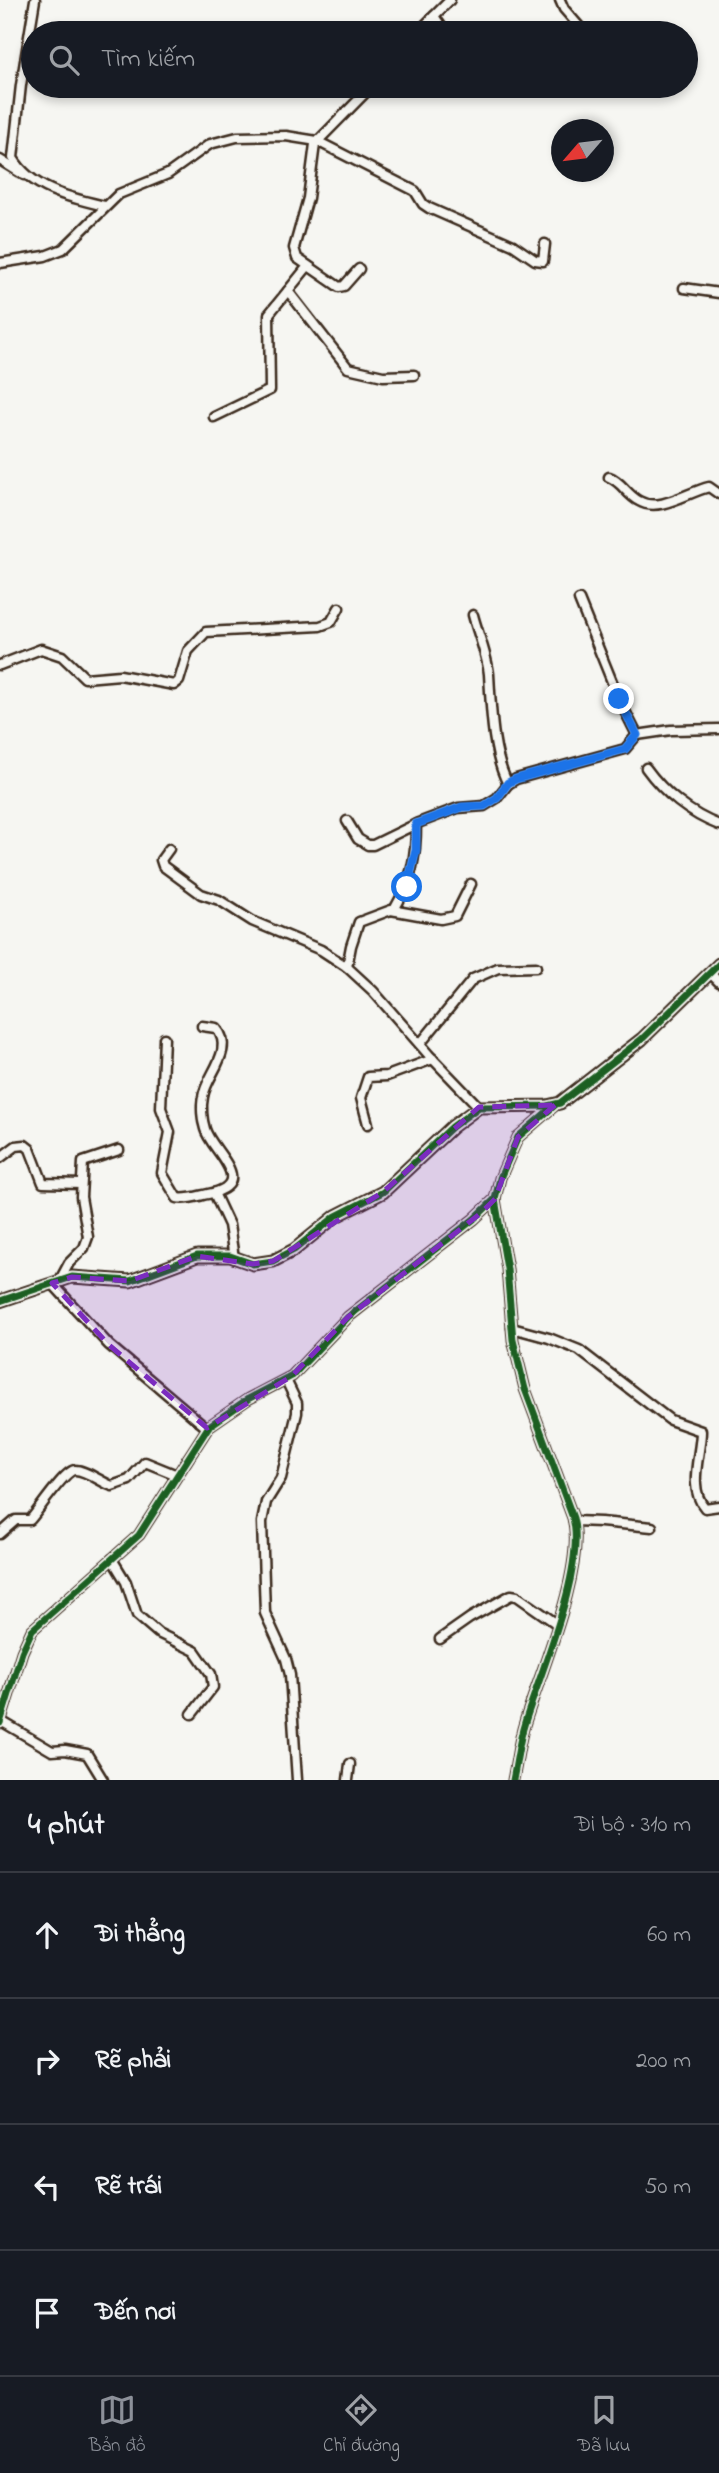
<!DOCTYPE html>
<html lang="vi">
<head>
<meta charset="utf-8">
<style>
	body { margin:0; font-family:"Indie Flower",sans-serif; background:#20242c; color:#f1f3f6 }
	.compass { position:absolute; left:551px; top:119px; width:63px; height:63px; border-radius:50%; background:#171b24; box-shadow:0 4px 10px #0003; rotate:242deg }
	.stop { position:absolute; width:21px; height:21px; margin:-16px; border:5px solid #1a73e8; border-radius:50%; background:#fff }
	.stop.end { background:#1a73e8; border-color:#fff; box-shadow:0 2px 7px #0008 }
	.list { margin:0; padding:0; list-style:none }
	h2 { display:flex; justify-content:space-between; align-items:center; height:91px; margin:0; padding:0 28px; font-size:30px }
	h2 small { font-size:23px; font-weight:400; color:#9ea1a6 }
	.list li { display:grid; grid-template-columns:46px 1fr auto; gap:21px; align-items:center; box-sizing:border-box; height:126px; padding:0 28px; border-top:2px solid #363941 }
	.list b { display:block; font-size:26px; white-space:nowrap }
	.list em { font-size:23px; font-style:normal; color:#9ea1a6 }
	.icon { flex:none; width:38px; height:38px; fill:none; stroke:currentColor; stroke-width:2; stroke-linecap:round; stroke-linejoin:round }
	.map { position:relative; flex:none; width:719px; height:1780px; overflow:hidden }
	.search { position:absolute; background:#171b24; box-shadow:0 4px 10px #0003; left:21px; right:21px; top:21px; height:77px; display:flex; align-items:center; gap:18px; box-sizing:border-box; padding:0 24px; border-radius:38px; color:#9ea1a6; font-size:26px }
	.sheet { height:595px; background:#171b24 }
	nav { display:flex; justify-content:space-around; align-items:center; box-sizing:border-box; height:98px; border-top:2px solid #363941; background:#171b24; font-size:19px; color:#9ea1a6 }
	nav a { display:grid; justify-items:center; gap:4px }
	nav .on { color:#8c9099 }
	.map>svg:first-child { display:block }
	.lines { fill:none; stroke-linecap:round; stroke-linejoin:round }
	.minor-casing { stroke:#3b2a1e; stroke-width:13 }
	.tertiary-casing { stroke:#3b2a1e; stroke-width:15 }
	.minor { stroke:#f6f6f2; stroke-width:8 }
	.tertiary { stroke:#f6f6f2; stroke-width:10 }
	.cycleway-casing { stroke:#f6f6f2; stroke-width:11 }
	.cycleway { stroke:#1b5e20; stroke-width:7 }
	.route { stroke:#1a73e8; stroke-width:9 }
	.marked { fill:#7b2cbf; fill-opacity:0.2; stroke:#7b2cbf; stroke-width:5; stroke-dasharray:14 9; stroke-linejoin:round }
</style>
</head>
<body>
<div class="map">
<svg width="719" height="1780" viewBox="0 0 719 1780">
	<rect width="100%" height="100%" fill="#f6f6f2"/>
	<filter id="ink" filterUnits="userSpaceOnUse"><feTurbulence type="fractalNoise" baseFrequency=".0143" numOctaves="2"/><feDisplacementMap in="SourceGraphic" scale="14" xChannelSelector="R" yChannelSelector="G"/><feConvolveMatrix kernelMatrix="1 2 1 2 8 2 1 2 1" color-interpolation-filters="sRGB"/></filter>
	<g filter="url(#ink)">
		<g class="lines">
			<g class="minor-casing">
				<g id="minor">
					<path d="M35,0L21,85L13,158C32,190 71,198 105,206"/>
					<path d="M560,0L564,9L584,32"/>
					<path d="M434,16L446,33"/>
					<path d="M417,33L450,0"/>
					<path d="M0,160L24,175"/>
					<path d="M0,263L45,256L63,249L119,194L168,174L210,144L237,137L286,136L317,141L415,191L423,204L429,208L513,245L535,260L543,261L545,244"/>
					<path d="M359,269L344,286L339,287L297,258L294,248L308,198L315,144L372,86"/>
					<path d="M684,288L719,293"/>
					<path d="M288,291L348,368L383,376L414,375"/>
					<path d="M214,417L270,390L269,314L308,266"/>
					<path d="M609,477C621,481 627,495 639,501C659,513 688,492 709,487L719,494"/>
					<path d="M579,600L619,699L637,735L671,730L719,729"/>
					<path d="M473,615C478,634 487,655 489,674C491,707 492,754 508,784"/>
					<path d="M0,665L41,649L62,656L85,678L120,675L174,685L179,681L188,651L206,632L320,626L331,622L339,608"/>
					<path d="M646,768C664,793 690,814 719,825"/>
					<path d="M347,821L358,839L368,845H373L418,823L458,808L484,806L497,798L508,784L516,779L625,749L637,735"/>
					<path d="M169,849L161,860L163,866L201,894L219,900L252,921L321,950L347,967L373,991L429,1055L479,1107"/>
					<path d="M394,910C412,879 416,859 416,824"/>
					<path d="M347,967L351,946L359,922L391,910L441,919L455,916L471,884"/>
					<path d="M711,974L719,982"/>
					<path d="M164,1038L161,1108L170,1132L162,1173L177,1198C187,1200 198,1196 208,1194C259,1184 211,1151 205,1129C202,1120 201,1106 203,1097C206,1075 236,1050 216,1028L202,1026"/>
					<path d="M420,1044L473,979L498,968L536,967"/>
					<path d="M368,1124L361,1098L368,1077L387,1076L433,1059"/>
					<path d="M0,1158L16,1146L25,1145L30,1149L43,1183L81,1184"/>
					<path d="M214,1193L229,1225L234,1258"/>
					<path d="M60,1280L69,1263L84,1248L88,1237L81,1197L83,1162L119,1150"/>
					<path d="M52,1283L109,1345L207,1428"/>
					<path d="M512,1328L549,1338L579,1350L670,1420L701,1431C701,1454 687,1488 705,1508L719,1506"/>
					<path d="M286,1380L297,1403V1413L281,1478L266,1502L262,1522L265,1613L286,1659L290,1675L297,1780"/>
					<path d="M574,1521L601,1522L652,1527"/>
					<path d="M0,1534L16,1520H30C39,1510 65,1470 75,1470C86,1470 101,1482 112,1486L129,1480L145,1462L177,1475"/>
					<path d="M112,1559L126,1582L137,1615L158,1633L195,1651L211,1674L213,1687L192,1714"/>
					<path d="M440,1639L470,1618L511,1595L517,1596L557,1624"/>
					<path d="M1,1721L52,1751L65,1750L87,1754L103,1780"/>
					<path d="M0,1723L22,1652L32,1630L139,1535L209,1426L248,1399L292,1376L348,1317L474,1219L495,1199"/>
					<path d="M348,1780L350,1764"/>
					<path d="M513,1780C517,1761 519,1740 525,1722C541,1671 586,1567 573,1518L525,1389L513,1340L507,1269L495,1199L500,1178L518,1137L555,1105"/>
				</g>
			</g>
			<g class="tertiary-casing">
				<path id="tertiary" d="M0,1301L72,1277L130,1281L197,1256H230L253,1264L273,1261L294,1250L336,1216L383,1192L452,1127L479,1107L547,1106L560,1103L642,1039L719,964"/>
			</g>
			<use href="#minor" class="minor"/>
			<use href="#tertiary" class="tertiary"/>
			<g class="cycleway-casing">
				<g id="cycleway">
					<path d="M0,1301L72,1277L130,1281L197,1256H230L253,1264L273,1261L294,1250L336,1216L383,1192L452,1127L479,1107L547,1106L560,1103L642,1039L719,964"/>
					<path d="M0,1723L22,1652L32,1630L139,1535L209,1426L248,1399L292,1376L348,1317L474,1219L495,1199"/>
					<path d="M513,1780C517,1761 519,1740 525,1722C541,1671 586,1567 573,1518L525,1389L513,1340L507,1269L495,1199L500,1178L518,1137L555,1105"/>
				</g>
			</g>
			<use href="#cycleway" class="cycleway"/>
		</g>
	</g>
	<g class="lines" filter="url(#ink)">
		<path class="route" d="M407,887L416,850V824L462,807L484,806L497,798L508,783L516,779L625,749L637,735L619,699"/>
	</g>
	<path class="marked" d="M555,1105L518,1137L495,1199L481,1213L348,1317L292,1376L207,1428L109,1345L52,1283L72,1277L130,1281L197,1256L253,1264L273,1261L383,1192L479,1107Z"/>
</svg>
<svg class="compass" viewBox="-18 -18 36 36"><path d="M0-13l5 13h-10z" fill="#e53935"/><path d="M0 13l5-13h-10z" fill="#9ea1a6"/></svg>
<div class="stop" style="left:407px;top:887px"></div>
<div class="stop end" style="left:619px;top:699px"></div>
<div class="search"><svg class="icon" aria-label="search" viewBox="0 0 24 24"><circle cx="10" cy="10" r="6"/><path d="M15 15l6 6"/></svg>Tìm kiếm</div>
</div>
<section class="sheet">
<h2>4 phút<small>Đi bộ · 310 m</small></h2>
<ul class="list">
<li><svg class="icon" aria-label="ahead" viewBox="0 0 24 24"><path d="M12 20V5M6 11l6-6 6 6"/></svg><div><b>Đi thẳng</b></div><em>60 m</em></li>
<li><svg class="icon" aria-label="right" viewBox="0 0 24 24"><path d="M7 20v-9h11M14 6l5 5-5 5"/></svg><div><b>Rẽ phải</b></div><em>200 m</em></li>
<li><svg class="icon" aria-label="left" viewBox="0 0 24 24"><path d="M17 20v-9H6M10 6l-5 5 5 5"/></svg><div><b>Rẽ trái</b></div><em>50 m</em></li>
<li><svg class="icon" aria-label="arrive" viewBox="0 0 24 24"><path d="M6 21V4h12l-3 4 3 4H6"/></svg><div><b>Đến nơi</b></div></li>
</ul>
</section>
<nav>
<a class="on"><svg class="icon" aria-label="map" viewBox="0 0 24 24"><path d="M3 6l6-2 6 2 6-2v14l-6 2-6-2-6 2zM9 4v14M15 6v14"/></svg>Bản đồ</a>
<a><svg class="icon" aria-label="directions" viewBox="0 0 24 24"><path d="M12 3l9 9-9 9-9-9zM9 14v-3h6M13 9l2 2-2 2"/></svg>Chỉ đường</a>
<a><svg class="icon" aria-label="saved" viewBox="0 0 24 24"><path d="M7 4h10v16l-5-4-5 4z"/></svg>Đã lưu</a>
</nav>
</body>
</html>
